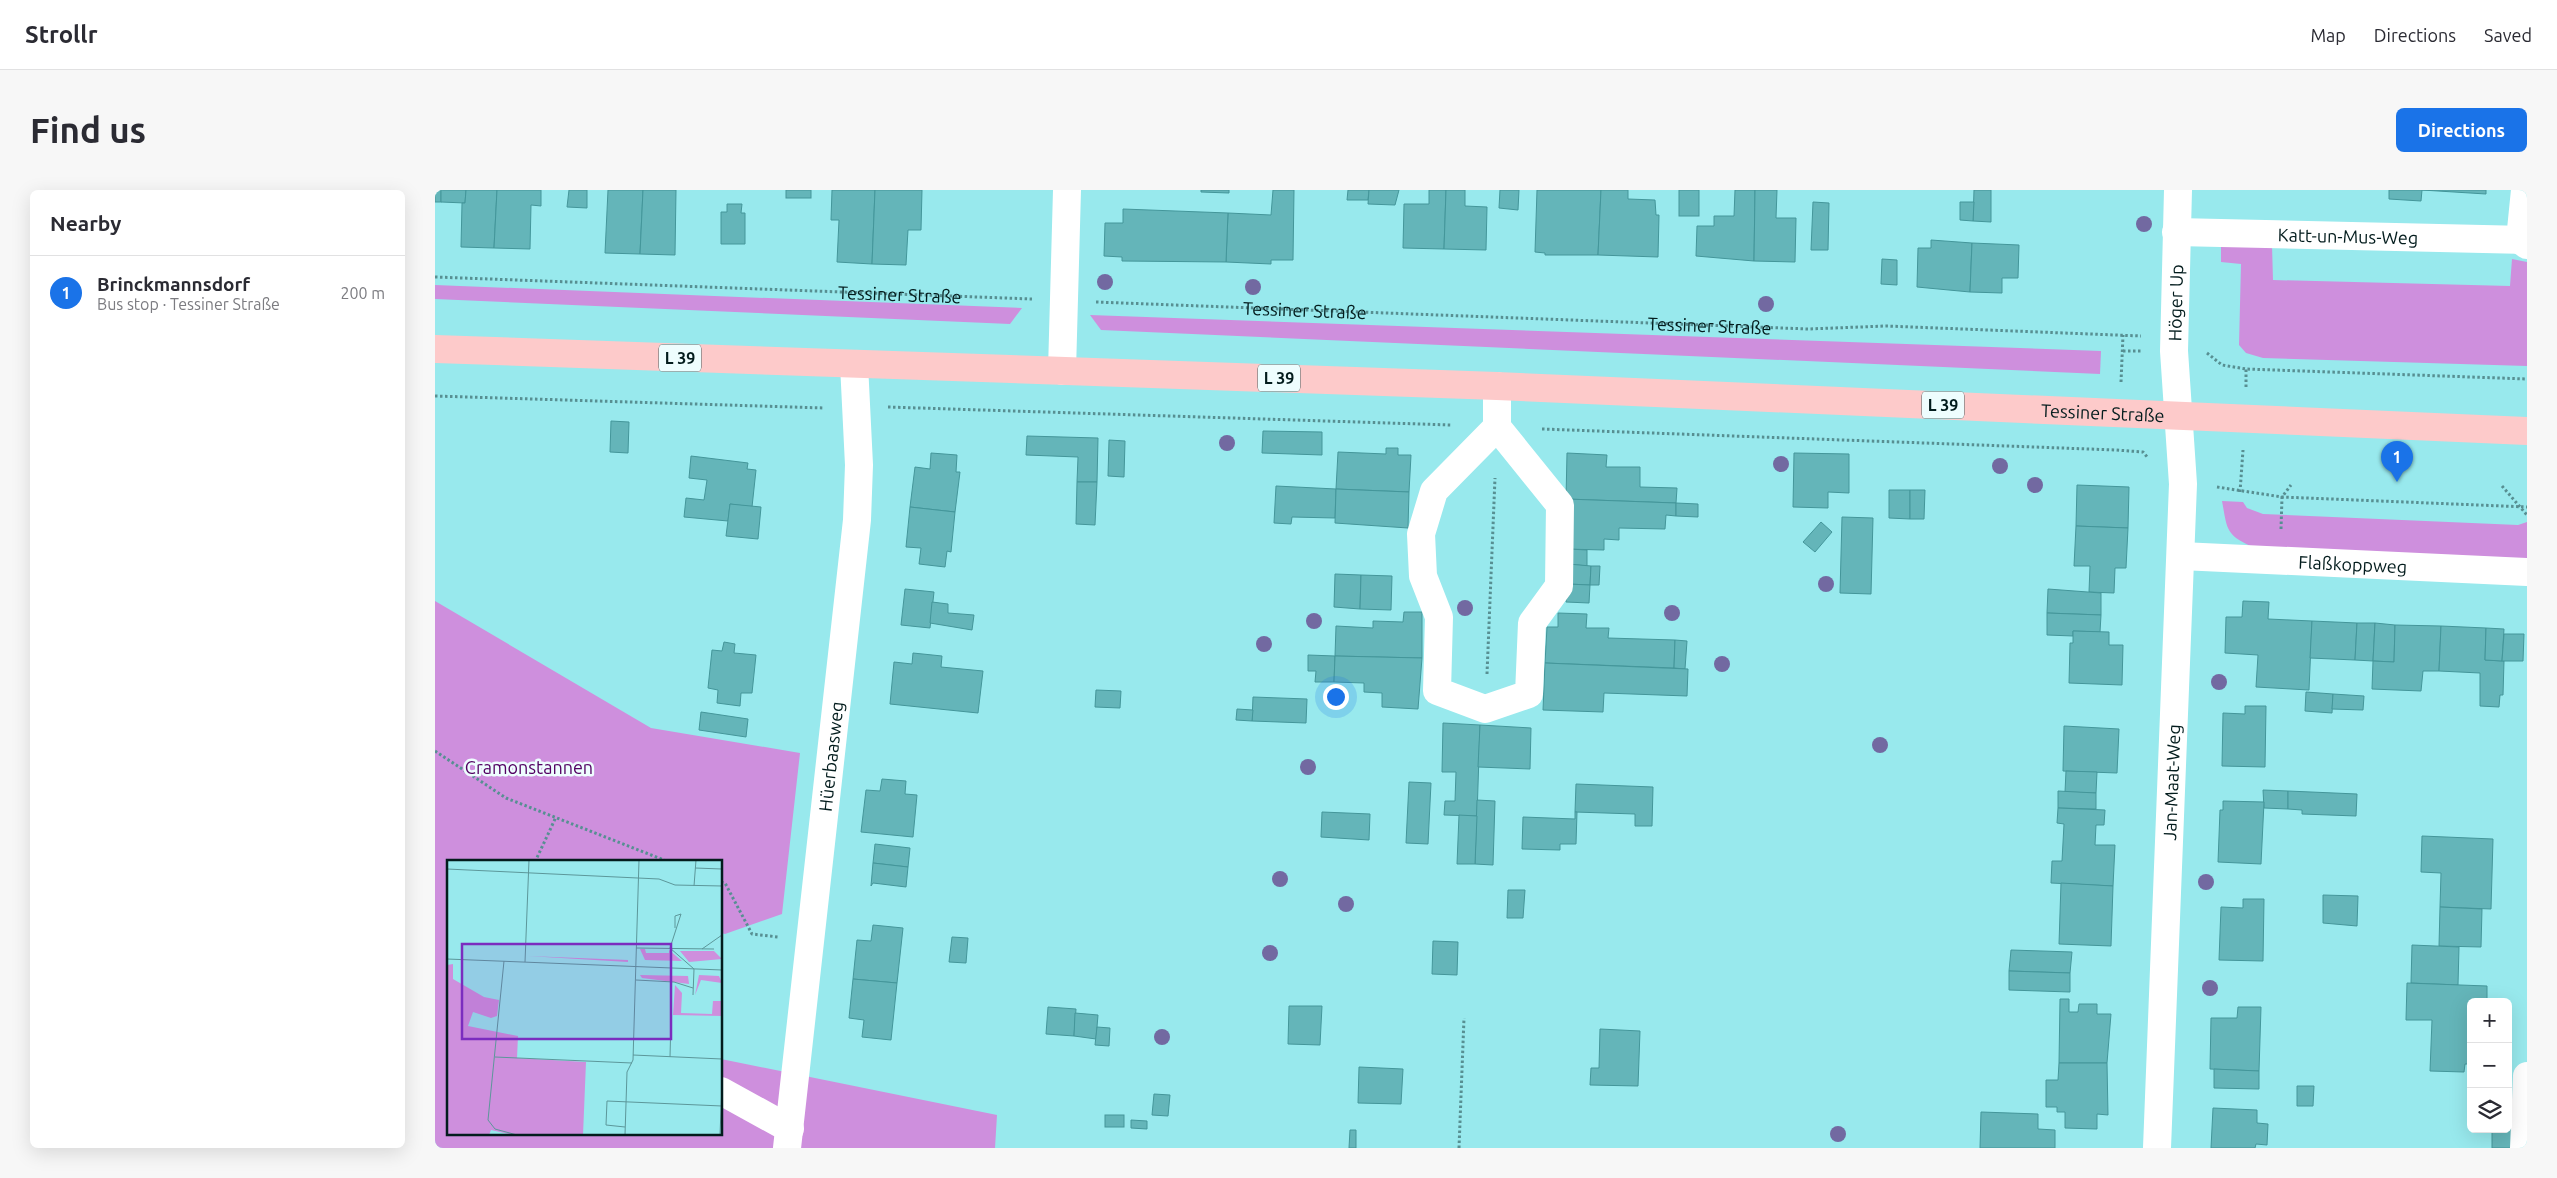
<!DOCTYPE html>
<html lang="en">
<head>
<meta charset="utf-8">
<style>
	body { margin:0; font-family:Ubuntu,sans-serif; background:#f7f7f7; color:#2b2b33 }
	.controls { position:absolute; right:15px; bottom:15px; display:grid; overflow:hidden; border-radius:8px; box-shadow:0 5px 20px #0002 }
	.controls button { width:45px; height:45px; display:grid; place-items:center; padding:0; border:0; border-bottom:1px solid #e1e1e2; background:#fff; color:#2b2b33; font:25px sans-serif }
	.you { position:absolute; left:900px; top:506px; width:18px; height:18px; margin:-12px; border:4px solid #fff; border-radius:50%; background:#1a73e8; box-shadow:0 0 0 8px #1a73e833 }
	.badge { display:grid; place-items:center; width:32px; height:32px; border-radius:50%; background:#1a73e8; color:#fff; font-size:16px; font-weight:700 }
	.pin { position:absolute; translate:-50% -41px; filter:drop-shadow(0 1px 2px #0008) }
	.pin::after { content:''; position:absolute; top:26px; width:18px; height:15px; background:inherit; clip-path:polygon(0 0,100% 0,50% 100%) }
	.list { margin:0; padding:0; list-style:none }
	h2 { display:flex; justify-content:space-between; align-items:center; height:65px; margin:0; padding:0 20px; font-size:21px }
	h2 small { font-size:16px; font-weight:400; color:#7c7c81 }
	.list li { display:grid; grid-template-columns:32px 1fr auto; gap:15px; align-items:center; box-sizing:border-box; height:75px; padding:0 20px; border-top:1px solid #e1e1e2 }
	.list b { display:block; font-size:19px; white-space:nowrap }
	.list p { margin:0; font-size:16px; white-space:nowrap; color:#7c7c81 }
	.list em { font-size:16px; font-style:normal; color:#7c7c81 }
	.icon { flex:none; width:28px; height:28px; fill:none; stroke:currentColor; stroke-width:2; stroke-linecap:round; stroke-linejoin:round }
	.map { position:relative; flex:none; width:2092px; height:958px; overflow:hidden; border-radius:8px }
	header { display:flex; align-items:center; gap:30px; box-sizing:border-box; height:70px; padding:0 25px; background:#fff; border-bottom:1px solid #e1e1e2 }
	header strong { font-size:24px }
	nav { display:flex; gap:28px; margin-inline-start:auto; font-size:18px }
	.intro { display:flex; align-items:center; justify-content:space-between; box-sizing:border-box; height:120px; padding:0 30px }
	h1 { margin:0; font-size:35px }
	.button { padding:12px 22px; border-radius:8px; background:#1a73e8; color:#fff; font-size:18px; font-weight:700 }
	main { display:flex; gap:30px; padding:0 30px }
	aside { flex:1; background:#fff; border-radius:8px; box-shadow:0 5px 20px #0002 }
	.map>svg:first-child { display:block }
	.green { fill:#ce8fdd }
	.building { fill:#64b5b9; stroke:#44969a }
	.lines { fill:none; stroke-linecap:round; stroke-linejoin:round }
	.path { stroke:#578f92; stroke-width:3; stroke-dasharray:2.5 2.5; stroke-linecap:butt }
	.minor { stroke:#fff; stroke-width:28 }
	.major { stroke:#fdcaca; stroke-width:28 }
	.tree { fill:#7269a1 }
	.labels { text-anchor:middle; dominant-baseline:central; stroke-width:5; stroke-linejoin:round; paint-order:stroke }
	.shield { fill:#eefdfe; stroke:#4a6060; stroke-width:1 }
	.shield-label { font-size:16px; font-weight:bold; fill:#031c1d }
	.street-label { font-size:18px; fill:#031c1d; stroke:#eefdfe }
	.park-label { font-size:18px; fill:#520062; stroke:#eefdfe }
	.inset-road { fill:none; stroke:#5c979a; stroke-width:1 }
	.view { fill:#7b2cbf; fill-opacity:0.15; stroke:#7b2cbf; stroke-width:2.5 }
	.inset-edge { fill:none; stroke:#031c1d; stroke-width:2.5 }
</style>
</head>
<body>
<header>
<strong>Strollr</strong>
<nav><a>Map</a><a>Directions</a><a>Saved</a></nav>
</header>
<div class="intro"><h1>Find us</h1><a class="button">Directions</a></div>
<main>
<aside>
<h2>Nearby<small></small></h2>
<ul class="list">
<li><span class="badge">1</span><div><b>Brinckmannsdorf</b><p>Bus stop · Tessiner Straße</p></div><em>200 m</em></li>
</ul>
</aside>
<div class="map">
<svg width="2092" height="958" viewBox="0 0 2092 958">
	<rect width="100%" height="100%" fill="#98e9ed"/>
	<g class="green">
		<path d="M1786,53L1837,55L1838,90L2075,96L2077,69L2092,72V176L1828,168L1811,163L1804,155L1806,74L1786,72Z"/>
		<path d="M0,95L587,118L575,134L0,109Z"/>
		<path d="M655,125L1666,161L1665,184L666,140Z"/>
		<path d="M1787,311L1808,312L1812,318L1828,324L2083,335L2092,332V370L1816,356C1790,345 1792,337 1787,311Z"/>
		<path d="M0,411L216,538L365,563L347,724L290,744L286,743V672H14V944H286V869L562,925L560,958H0Z"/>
	</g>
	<g class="building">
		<rect x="0" y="0" width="6" height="12"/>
		<path d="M6,0H31L30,13L6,12Z"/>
		<path d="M31,0H62L59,58L26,57L27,13H30Z"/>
		<path d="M62,0H106V16L96,15L95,59L59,58Z"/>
		<path d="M134,0H152V18L132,17Z"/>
		<path d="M173,0H208L205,64L170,63Z"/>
		<path d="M208,0H241L240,65L205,64Z"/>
		<rect x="351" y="0" width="25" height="8"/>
		<path d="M397,0H440L437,74L402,72L404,30H396Z"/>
		<path d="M440,0H487L486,40H473L471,75L437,74Z"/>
		<path d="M766,0H794V3L766,2Z"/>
		<path d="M838,0H859L858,70H836V74L791,72L793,23L836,25Z"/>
		<path d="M913,0H934L933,10H912Z"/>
		<path d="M934,0H964L960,15L933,14Z"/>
		<path d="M994,0H1011L1009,59L968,58L969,14H994Z"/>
		<path d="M1011,0H1030V16L1052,17L1051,60L1009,59Z"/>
		<path d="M1065,0H1084L1083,20L1064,18Z"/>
		<path d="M1102,0H1166L1163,65H1110V63L1100,62Z"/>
		<path d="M1166,0H1193V9L1220,10L1221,25H1224L1223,67L1163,65Z"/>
		<rect x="1244" y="0" width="20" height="26"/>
		<path d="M1300,0H1320L1319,71L1261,66L1262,36H1279V26H1299Z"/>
		<path d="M1320,0H1342L1341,28H1361L1360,72L1319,71Z"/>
		<path d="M1539,0H1556V32L1538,31Z"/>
		<path d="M1954,0H2051V4L1987,0L1986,11L1954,9Z"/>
		<path d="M1378,12L1394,13L1393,60H1376Z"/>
		<path d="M1525,12H1539L1538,31L1525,30Z"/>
		<path d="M292,14H307L306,23H310V54H286V22H292Z"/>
		<path d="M688,19L793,23L791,72L687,71V67L669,66L670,33H688Z"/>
		<path d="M1496,50L1537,53L1535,102L1482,97L1483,58H1496Z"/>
		<path d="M1537,53L1584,55L1583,88H1567V103L1535,102Z"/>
		<path d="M1447,69L1462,70V95L1446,94Z"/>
		<path d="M176,231L194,232L193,263L175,262Z"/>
		<path d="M828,241L887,242V265L827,263Z"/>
		<path d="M592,246L663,248L662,292H642L643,267L591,265Z"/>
		<path d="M674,250L690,251L689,287L673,286Z"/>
		<path d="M951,258H963V265H976L974,302L901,299L903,262L951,264Z"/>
		<path d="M496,263L522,265L521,282H525L520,322L475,317L480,277L495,279Z"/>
		<path d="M1132,263L1172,265L1171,277H1205V297L1242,298L1241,313L1131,309Z"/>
		<path d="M1359,263L1414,264V303L1393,302V318L1358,317Z"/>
		<path d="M256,266L313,273L312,279L321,280L317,317L295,314L293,331L249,327L251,308L269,310L272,290L254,288Z"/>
		<path d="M642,292H662L660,335L641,334Z"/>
		<path d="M1642,295L1694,297L1693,338L1641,336Z"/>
		<path d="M841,296L901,299L900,328L857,327L856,334L839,333Z"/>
		<path d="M901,299L974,302L973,338L900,333Z"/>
		<path d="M1454,300H1475V329L1454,328Z"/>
		<path d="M1475,300H1490L1489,329H1475Z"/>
		<path d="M1131,309L1241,313V326L1231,325L1230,339L1184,338V350L1169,349V360L1129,359Z"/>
		<path d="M1241,313L1263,314V327L1241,326Z"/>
		<path d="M295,314L326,317L323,349L291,346Z"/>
		<path d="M475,317L520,322L516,362L512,361L510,377L484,374L486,358L471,357Z"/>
		<path d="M1407,327L1438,328L1436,404L1405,403Z"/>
		<path d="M1386,332L1397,342L1380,362L1368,352Z"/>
		<path d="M1641,336L1693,338L1691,378H1680L1679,403L1654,402L1655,376H1639Z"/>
		<path d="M1133,359L1152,360V376L1133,374Z"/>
		<path d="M1133,374L1156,376L1155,395L1132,394Z"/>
		<path d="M1156,376H1165L1164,395H1155Z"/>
		<path d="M900,384L926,385L925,419L899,417Z"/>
		<path d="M926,385L957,386L956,420L925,419Z"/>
		<path d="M1132,394L1155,395L1154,413L1131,412Z"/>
		<path d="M470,399L499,402L495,438L466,435Z"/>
		<path d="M1613,399L1666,403V425L1612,423Z"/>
		<path d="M1808,411L1834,412L1833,429L1877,431L1874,500L1821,497L1823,465L1790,463L1791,427H1807Z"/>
		<path d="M497,412L513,414V423L539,425L537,440L495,433Z"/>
		<path d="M969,422H987V468L900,466L901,436L938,438V431L968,432Z"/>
		<path d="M1123,423L1152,424L1151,438H1174L1173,448L1240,450L1239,478L1110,473L1112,437H1123Z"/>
		<path d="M1612,423L1666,425L1665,442L1638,441V446L1612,445Z"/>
		<path d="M1877,431L1922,433L1920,470L1875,468Z"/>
		<path d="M1922,433H1940L1938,471L1920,470Z"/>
		<path d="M1940,433L1960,435L1959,472L1938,471Z"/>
		<path d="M1960,435L2006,436L2004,481H1988L1986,501L1937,499L1938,471L1959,472Z"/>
		<path d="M2006,436L2051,438L2050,470L2069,471L2068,505H2065L2064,517L2045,516V483L2004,481Z"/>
		<path d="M2051,438L2069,439L2067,471L2050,470Z"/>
		<path d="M1638,441L1674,442V455H1688L1687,495L1634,493L1635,453H1638Z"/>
		<path d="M2069,444H2089L2088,471H2067Z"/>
		<path d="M1240,450L1252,451L1250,479L1239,478Z"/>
		<path d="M289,452L300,454L299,463L321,465L317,503H306L305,516L282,513L283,500L273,498L277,460L287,461Z"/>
		<path d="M478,463L507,466L506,477L548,481L543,523L455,514L459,472L477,474Z"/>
		<path d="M873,465L900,466L899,492H880L881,481H873Z"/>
		<path d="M900,466L987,468L983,519L947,517V503L929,502V493L899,492Z"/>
		<path d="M1110,473L1253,479L1252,506L1169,503L1168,522L1108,520Z"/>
		<path d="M661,500L686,501L685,518L660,517Z"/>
		<path d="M1871,502L1898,504L1897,523L1870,521Z"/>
		<path d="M1898,504L1929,506L1928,520L1897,519Z"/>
		<path d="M818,507L872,509L871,533L817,531Z"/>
		<path d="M1810,516H1831L1830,577L1787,576L1788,523L1810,524Z"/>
		<path d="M802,519L818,520L817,531L801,530Z"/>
		<path d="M266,522L313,529L311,547L264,540Z"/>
		<path d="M1008,533L1045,535L1042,626L1009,625L1010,611H1020L1021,582H1007Z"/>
		<path d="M1045,535L1096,538L1095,579L1043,577Z"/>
		<path d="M1629,536L1684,539L1682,583L1628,581Z"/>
		<path d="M1631,581L1662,582L1661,603L1630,602Z"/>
		<path d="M447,589L471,591L470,604L482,605L478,647L426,642L431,600L445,601Z"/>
		<path d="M974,592L996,593L993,654L971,653Z"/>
		<path d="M1141,594L1218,597L1217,636H1200V624L1140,622Z"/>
		<path d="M1828,600L1853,601V619L1829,618Z"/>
		<path d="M1623,601L1661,603V619L1623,618Z"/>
		<path d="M1853,601L1922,604L1921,626L1867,624V620L1853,619Z"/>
		<path d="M1042,610L1060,611L1058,675L1040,674Z"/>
		<path d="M1788,611L1829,612L1826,674L1783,672L1785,620H1788Z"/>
		<path d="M1623,618L1670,620L1669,635H1661L1660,655H1680L1678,696L1616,693L1617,671H1627L1629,634L1622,633Z"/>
		<path d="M887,622L935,624L934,650L886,647Z"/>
		<path d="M1140,622H1142L1141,654H1125V660L1087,659L1088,627L1140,629Z"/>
		<path d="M1024,625L1042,626L1040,674H1022Z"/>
		<path d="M1987,646L2058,649L2056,719L2005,717L2006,683L1986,682Z"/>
		<path d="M440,654L475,658L473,677L438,673Z"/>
		<path d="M438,673L473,677L471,697L438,693L436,696Z"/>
		<path d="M1626,693L1678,696L1676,756L1624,754Z"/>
		<path d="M1073,700H1090L1088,728H1072Z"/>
		<path d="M1888,705L1923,706L1922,736L1888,733Z"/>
		<path d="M1808,709H1829L1828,771L1784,770L1786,717L1808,718Z"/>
		<path d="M2005,717L2047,719L2046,757L2004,756Z"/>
		<path d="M438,735L468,738L462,793L418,789L422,750L436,751Z"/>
		<path d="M517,747L533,748L531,773L514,772Z"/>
		<path d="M998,751L1023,752L1022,785L997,784Z"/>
		<path d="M1977,755L2024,757L2023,795L1976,793Z"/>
		<path d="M1576,760L1637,762L1635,783L1574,781Z"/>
		<path d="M1574,781L1635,783V802L1574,800Z"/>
		<path d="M418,789L462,793L456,850L427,847L429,830L414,828Z"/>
		<path d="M1972,793L2052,796V812H2036V874H2030L2029,882L1995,881L1997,830H1971Z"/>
		<path d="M1625,809H1634V822H1643L1644,814H1662V824H1676L1672,873H1624Z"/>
		<path d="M854,816H887L885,855L853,854Z"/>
		<path d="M613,817L641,819L639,846L611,844Z"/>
		<path d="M1803,817H1826L1824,881L1775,879L1776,828H1802Z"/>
		<path d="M640,823L663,825L661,849L639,846Z"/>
		<path d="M662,837L675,838L674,856L660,855Z"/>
		<path d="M1165,839L1205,841L1203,896L1155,895L1156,878H1164Z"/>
		<path d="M1624,873H1672L1673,925L1662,924V939L1630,938V922H1622V917H1611V890H1623Z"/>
		<path d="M924,877L968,879L966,914L923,913Z"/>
		<path d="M1779,879L1824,881V899L1779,898Z"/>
		<path d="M1862,896H1879L1878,916H1862Z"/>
		<path d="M719,904L735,905L733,926L717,925Z"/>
		<path d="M1778,918L1822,920V933L1833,934L1832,955L1821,954L1820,958H1776Z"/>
		<path d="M1546,922L1603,924V939L1620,940V958H1545Z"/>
		<rect x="670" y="925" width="19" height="12"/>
		<path d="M2073,925H2077V958H2057V939H2073Z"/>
		<path d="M696,930L712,931V939L696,938Z"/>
		<path d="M915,940H921V958H914Z"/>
	</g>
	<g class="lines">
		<g class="path">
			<path id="s1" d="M0,87L597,109"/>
			<path id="s2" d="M661,112L1373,139L1451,136L1706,146"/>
			<path d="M1688,161H1707"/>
			<path d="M1772,163L1787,175L1811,179L2092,189"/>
			<path d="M1686,192L1688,145"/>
			<path d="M1811,197V179"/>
			<path d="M0,206L389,218"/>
			<path d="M453,217L1016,235"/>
			<path d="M1107,239L1681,260L1708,262L1713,268"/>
			<path d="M2067,296L2092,325"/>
			<path d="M1782,297L1847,307L2092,317"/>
			<path d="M1805,302L1808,260"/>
			<path d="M1846,339L1847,307L1856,295"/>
			<path d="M1052,484L1060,288"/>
			<path d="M0,561L71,608L234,672"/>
			<path d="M100,672L121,627"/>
			<path d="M286,692L290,693L317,744L343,747"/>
			<path d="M1024,958L1029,828"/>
		</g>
		<g class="minor">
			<path d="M2090,0L2085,50L2092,55"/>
			<path id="s3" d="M1741,42L2092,50"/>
			<path d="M627,181L632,0"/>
			<path d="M1062,196V237L1125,315L1124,396L1097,433L1094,504L1050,519L1002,501L1004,427L988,386L986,344L999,301L1062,237"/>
			<path id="s4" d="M1746,366L2092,382"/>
			<path d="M286,901L355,939"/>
			<path id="s5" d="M352,958L422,330L424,275L419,174"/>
			<path id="s6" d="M1722,958L1748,294L1739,161L1743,0"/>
			<path d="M2089,958L2092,886"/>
		</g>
		<path class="major" id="s7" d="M0,159L1062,196L2092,241"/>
	</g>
	<g class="tree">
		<circle cx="1709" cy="34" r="8"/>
		<circle cx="670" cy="92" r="8"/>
		<circle cx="818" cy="97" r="8"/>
		<circle cx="1331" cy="114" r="8"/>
		<circle cx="792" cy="253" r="8"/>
		<circle cx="1346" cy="274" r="8"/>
		<circle cx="1565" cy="276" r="8"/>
		<circle cx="1600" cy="295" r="8"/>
		<circle cx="1391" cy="394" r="8"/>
		<circle cx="1030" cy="418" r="8"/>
		<circle cx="1237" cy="423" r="8"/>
		<circle cx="879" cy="431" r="8"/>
		<circle cx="829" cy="454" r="8"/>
		<circle cx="1287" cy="474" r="8"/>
		<circle cx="1784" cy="492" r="8"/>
		<circle cx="1445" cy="555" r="8"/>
		<circle cx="873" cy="577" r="8"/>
		<circle cx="845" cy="689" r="8"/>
		<circle cx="1771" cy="692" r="8"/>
		<circle cx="911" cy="714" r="8"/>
		<circle cx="835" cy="763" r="8"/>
		<circle cx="1775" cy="798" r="8"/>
		<circle cx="727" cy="847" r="8"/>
		<circle cx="1403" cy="944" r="8"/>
	</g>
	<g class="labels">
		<g class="shield">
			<rect x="224" y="154.5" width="42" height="27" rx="4"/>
			<rect x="823" y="174.5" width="42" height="27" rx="4"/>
			<rect x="1487" y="201.5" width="42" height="27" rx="4"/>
		</g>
		<g class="shield-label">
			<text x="245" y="168">L 39</text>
			<text x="844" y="188">L 39</text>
			<text x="1508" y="215">L 39</text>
		</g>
		<g class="street-label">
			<text stroke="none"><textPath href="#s3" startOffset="172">Katt-un-Mus-Weg</textPath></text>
			<text stroke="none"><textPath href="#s1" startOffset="465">Tessiner Straße</textPath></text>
			<text stroke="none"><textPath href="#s6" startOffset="846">Höger Up</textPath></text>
			<text stroke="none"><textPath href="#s2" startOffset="209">Tessiner Straße</textPath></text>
			<text stroke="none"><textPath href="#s2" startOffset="614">Tessiner Straße</textPath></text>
			<text stroke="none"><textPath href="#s7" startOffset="1669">Tessiner Straße</textPath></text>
			<text stroke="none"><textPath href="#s4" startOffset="172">Flaßkoppweg</textPath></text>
			<text stroke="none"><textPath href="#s5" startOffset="394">Hüerbaasweg</textPath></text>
			<text stroke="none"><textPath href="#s6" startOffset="366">Jan-Maat-Weg</textPath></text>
		</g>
		<g class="park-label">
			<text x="94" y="577">Cramonstannen</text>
		</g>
	</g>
	<g transform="translate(12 670)">
		<rect width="275" height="275" fill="#98e9ed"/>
		<path d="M193,89H198L199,93H222V90L235,101L198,100ZM233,91H267L275,99L242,102ZM81,96L181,100V102ZM6,104V119L37,137L52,140L50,156L44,158L26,152L21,166L71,176L70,198L139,202L136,275H67L44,270L42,275H0V105ZM193,115L241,116L242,124L195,118ZM252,115L272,116L275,123L254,120L248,135ZM228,125L235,133L234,153L265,154L266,141H275V156L226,155Z" fill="#ce8fdd"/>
		<path class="inset-road" d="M248,8L275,9M0,9L212,19L228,25L275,26M247,26L249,0M228,68V56L234,54L223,88L247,109L246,135M189,88L267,89M255,89L275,75M0,99L275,110M57,101L41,260L48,269L70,275M78,102L82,0M189,120L227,122L246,128M186,195L275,199M48,197L185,203M223,197L224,158M178,267L159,265L160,241L275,246M178,275L180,212L186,200L192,0M273,275L275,224"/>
		<path class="view" d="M15,84H224V179H15Z"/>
		<rect width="275" height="275" class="inset-edge"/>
	</g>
</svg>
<div class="controls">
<button>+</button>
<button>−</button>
<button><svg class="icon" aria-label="layers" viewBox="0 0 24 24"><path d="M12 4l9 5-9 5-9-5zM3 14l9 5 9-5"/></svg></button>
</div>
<div class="you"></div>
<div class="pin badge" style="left:1962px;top:292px">1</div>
</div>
</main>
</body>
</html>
